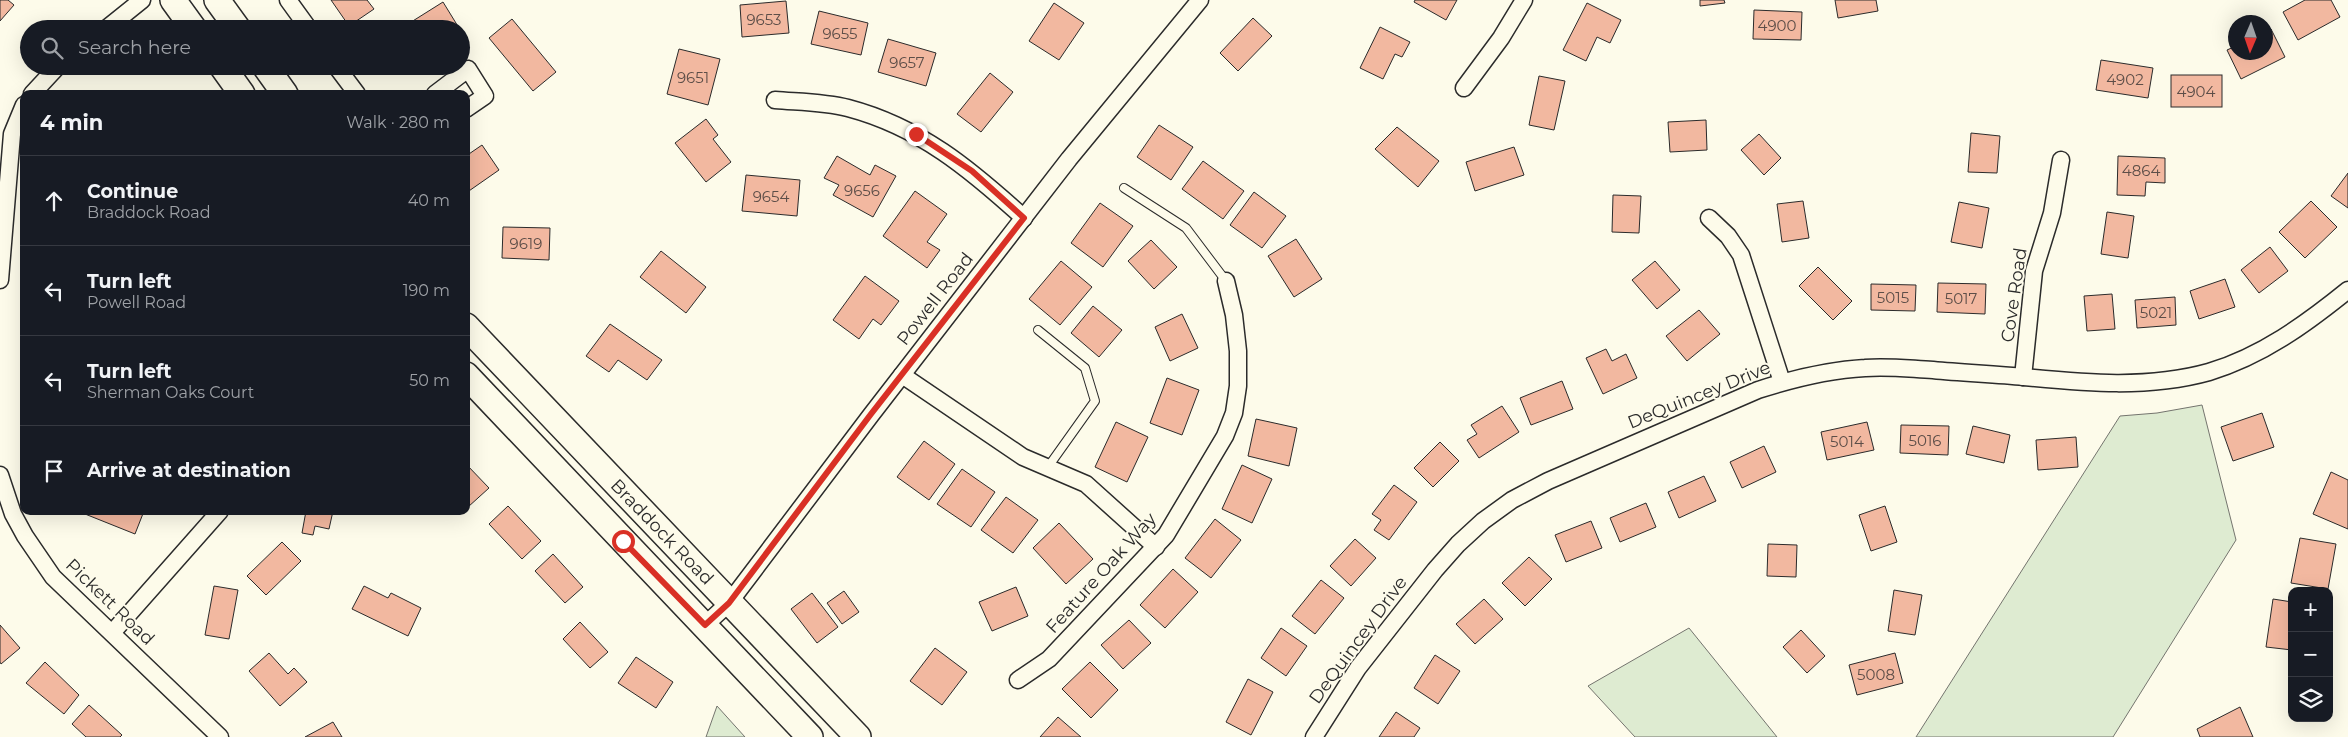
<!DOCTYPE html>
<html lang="en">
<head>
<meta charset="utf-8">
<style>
	body { margin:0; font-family:Montserrat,sans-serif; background:#20242c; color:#f1f3f6 }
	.controls { position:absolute; right:15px; bottom:15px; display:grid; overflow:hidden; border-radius:10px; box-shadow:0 5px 20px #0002 }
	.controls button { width:45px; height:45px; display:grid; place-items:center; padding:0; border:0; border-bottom:1px solid #363941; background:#171b24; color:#f1f3f6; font:25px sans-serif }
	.compass { position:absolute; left:2228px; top:15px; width:45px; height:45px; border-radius:50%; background:#171b24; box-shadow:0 5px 20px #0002; rotate:182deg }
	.stop { position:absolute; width:15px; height:15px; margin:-11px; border:4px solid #d93025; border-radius:50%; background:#fff }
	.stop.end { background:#d93025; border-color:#fff; box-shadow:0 1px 5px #0008 }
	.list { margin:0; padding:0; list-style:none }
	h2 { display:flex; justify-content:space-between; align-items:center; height:65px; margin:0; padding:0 20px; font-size:21px }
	h2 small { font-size:16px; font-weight:400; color:#9ea1a6 }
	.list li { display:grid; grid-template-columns:32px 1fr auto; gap:15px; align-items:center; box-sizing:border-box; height:90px; padding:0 20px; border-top:1px solid #363941 }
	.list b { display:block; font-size:19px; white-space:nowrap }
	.list p { margin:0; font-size:16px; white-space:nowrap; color:#9ea1a6 }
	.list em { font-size:16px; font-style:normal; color:#9ea1a6 }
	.icon { flex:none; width:28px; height:28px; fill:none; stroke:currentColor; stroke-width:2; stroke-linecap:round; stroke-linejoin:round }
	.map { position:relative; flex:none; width:2348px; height:737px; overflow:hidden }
	.search { position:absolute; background:#171b24; box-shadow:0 5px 20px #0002; left:20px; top:20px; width:450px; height:55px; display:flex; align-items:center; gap:12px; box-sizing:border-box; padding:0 18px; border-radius:28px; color:#9ea1a6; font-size:19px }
	.panel { position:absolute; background:#171b24; box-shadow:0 5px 20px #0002; left:20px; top:90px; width:450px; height:425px; border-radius:10px }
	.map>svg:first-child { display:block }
	.green { fill:#deebd1; stroke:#74746e }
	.building { fill:#f2b8a0; stroke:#2b2b2b }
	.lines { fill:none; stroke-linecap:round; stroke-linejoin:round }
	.lane-casing { stroke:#2b2b2b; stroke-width:10 }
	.street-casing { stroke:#2b2b2b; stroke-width:19 }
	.primary-casing { stroke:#2b2b2b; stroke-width:28 }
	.lane { stroke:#fdfbea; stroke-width:8 }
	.street { stroke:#fdfbea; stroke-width:16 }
	.primary { stroke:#fdfbea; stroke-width:25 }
	.route { stroke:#d93025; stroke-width:6 }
	.labels { text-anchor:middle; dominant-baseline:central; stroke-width:4; stroke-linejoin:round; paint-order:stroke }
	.number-label { font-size:15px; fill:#5d4e48 }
	.street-label { font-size:18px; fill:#2b2b2b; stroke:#fdfbea }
</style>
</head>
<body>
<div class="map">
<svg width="2348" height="737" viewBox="0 0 2348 737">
	<rect width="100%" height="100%" fill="#fdfbea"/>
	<g class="green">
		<path d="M2202,405L2236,540L2113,737H1916L2120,416L2157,413Z"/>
		<path d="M1689,628L1777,737H1635L1588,686Z"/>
		<path d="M717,706L745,737H706Z"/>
	</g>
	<g class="building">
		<path d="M0,0H8L14,5L0,21Z"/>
		<path d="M331,0H367L374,9L349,26Z"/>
		<path d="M1415,0H1457L1446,20L1414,2Z"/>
		<path d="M1700,0H1724L1725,3L1700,6Z"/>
		<path d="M1835,0H1876L1878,11L1838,18Z"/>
		<path d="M2305,0H2331L2340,17L2298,40L2283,12Z"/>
		<path d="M786,1L789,33L742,37L740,5Z"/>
		<path d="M443,2L459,28L400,29Z"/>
		<path d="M1054,3L1084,23L1059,60L1029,41Z"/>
		<path d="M1587,3L1621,20L1610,43L1597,37L1586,61L1563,50Z"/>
		<path d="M1754,10L1802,12L1801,40L1753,39Z"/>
		<path d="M819,11L868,23L861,55L811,44Z"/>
		<path d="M1253,18L1272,36L1238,71L1220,53Z"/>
		<path d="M512,19L556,72L533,91L489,38Z"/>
		<path d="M1380,27L1410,42L1402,57L1395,54L1383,79L1360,68Z"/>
		<path d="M2271,29L2285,57L2241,79L2227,50L2236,46V52H2266V31Z"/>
		<path d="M888,39L936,53L926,86L878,72Z"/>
		<path d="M679,49L720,59L708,105L667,94Z"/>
		<path d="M2101,60L2153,68L2148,98L2096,90Z"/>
		<path d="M990,73L1013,92L981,132L957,114Z"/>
		<rect x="2171" y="75" width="51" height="32"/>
		<path d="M1539,76L1565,81L1554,130L1529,125Z"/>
		<path d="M706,119L718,135L713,139L731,162L706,182L675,143Z"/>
		<path d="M1706,120L1707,150L1670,152L1668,122Z"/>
		<path d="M1159,125L1193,147L1171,180L1137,157Z"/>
		<path d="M1397,127L1439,161L1418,187L1375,149Z"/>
		<path d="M1971,133L2000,136L1997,173L1968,172Z"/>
		<path d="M1759,134L1781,158L1764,175L1741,150Z"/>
		<path d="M482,145L499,170L466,193V156Z"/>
		<path d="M1514,147L1524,175L1475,191L1466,162Z"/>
		<path d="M837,156L870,175L875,165L896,176L873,217L833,195L839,185L824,178Z"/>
		<path d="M2118,156L2165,158V183L2146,182L2145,196L2117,195Z"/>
		<path d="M1203,161L1244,191L1223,219L1182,189Z"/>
		<path d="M2348,173V208L2331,196Z"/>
		<path d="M746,175L800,180L797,216L742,211Z"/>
		<path d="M915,191L947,214L927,242L940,250L927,268L883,236Z"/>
		<path d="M1254,192L1286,216L1262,248L1230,225Z"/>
		<path d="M1613,195L1641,196L1639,233L1612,232Z"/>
		<path d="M1803,201L1809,238L1782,242L1777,204Z"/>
		<path d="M2311,201L2337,227L2305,258L2279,232Z"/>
		<path d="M1959,202L1989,208L1982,248L1951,242Z"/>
		<path d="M1100,203L1133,226L1103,267L1071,243Z"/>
		<path d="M2107,212L2134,216L2128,258L2101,254Z"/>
		<path d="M503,227L550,228L549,260L502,258Z"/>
		<path d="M1296,239L1322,279L1294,297L1268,256Z"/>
		<path d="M1151,240L1177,267L1154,289L1128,261Z"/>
		<path d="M2270,247L2288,271L2259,293L2241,270Z"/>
		<path d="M661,251L706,287L686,313L640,277Z"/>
		<path d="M1061,261L1092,287L1060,325L1029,299Z"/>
		<path d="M1655,261L1680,290L1657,309L1632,280Z"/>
		<path d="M1818,267L1852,301L1833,320L1799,286Z"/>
		<path d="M865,276L899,301L881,325L873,319L859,339L833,320Z"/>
		<path d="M2225,279L2235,307L2199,319L2190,291Z"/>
		<path d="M1938,283L1986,284L1985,314L1937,312Z"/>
		<path d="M1871,284L1916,285L1915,311L1871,310Z"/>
		<path d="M2112,294L2115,329L2087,331L2084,296Z"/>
		<path d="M2175,297L2176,325L2137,328L2135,300Z"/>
		<path d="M1093,306L1122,330L1099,357L1071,333Z"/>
		<path d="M1699,310L1720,334L1687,361L1666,336Z"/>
		<path d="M1182,314L1198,348L1170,361L1155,327Z"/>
		<path d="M610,324L662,360L647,380L618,360L609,372L586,356Z"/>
		<path d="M1606,349L1612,361L1626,354L1637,378L1603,394L1586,358Z"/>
		<path d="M1167,378L1199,390L1182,435L1150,423Z"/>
		<path d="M1562,381L1573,409L1531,425L1520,398Z"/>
		<path d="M1502,406L1519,432L1479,458L1467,440L1477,434L1471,425Z"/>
		<path d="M2262,413L2274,447L2233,461L2221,427Z"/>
		<path d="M1256,419L1297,428L1289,466L1248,456Z"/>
		<path d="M1116,422L1148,437L1127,482L1095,467Z"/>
		<path d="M1867,422L1874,450L1827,460L1821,432Z"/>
		<path d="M1901,425L1949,426L1948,455L1900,453Z"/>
		<path d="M1973,426L2010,435L2004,463L1966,454Z"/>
		<path d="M2076,437L2078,467L2038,470L2036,440Z"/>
		<path d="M924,441L955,464L929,500L897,477Z"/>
		<path d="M1440,442L1459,461L1433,487L1414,468Z"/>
		<path d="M1764,446L1776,472L1742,488L1730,462Z"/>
		<path d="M466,464L489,488L468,507L466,505Z"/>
		<path d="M1242,465L1272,479L1252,523L1222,509Z"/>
		<path d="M962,469L995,492L971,527L937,504Z"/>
		<path d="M2331,472L2348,480V529L2313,514Z"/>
		<path d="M1704,476L1716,501L1679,518L1668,492Z"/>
		<path d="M1394,485L1417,502L1389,540L1374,530L1381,520L1372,514Z"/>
		<path d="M1006,497L1038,520L1013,553L981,530Z"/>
		<path d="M1646,503L1656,527L1620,542L1610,518Z"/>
		<path d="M508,506L541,541L522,559L489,524Z"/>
		<path d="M1885,506L1897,542L1871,551L1859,515Z"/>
		<path d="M86,511H144L135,534L85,514Z"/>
		<path d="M306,511H333L329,529L315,526L313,535L302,533Z"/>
		<path d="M1215,519L1241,540L1211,578L1185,558Z"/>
		<path d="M1591,521L1602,548L1566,562L1555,535Z"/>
		<path d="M1059,523L1093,559L1066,584L1033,548Z"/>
		<path d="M2300,538L2336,544L2328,589L2291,583Z"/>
		<path d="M1355,539L1376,558L1351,586L1330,566Z"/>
		<path d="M282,542L301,561L266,595L247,576Z"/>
		<path d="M1768,544L1797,545L1796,577L1767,576Z"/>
		<path d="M553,554L583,587L565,603L535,571Z"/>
		<path d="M1529,557L1552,579L1525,606L1502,583Z"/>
		<path d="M1173,569L1198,592L1165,628L1140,605Z"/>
		<path d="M1321,580L1344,598L1315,634L1292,616Z"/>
		<path d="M214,586L238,590L229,639L205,635Z"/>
		<path d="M364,586L388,598L391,593L421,608L408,636L352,609Z"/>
		<path d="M1016,587L1028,616L992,631L979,602Z"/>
		<path d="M1894,590L1922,595L1915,635L1888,631Z"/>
		<path d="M844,591L859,612L842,624L827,603Z"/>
		<path d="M812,593L838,627L817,643L791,609Z"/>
		<path d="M1484,599L1503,619L1475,644L1456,624Z"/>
		<path d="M2273,599L2292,602V650L2266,647Z"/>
		<path d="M1129,620L1151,643L1123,669L1101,645Z"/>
		<path d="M580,622L608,652L590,668L563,639Z"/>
		<path d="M0,625L20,648L1,664L0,662Z"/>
		<path d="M1281,628L1307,646L1286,676L1261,658Z"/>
		<path d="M1801,630L1825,656L1807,673L1783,647Z"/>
		<path d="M935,648L967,672L942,705L910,681Z"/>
		<path d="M269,653L288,674L294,668L307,682L280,706L249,671Z"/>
		<path d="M1895,653L1903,683L1857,695L1849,665Z"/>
		<path d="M1435,655L1460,671L1438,704L1414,688Z"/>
		<path d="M636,657L673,682L656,708L618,683Z"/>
		<path d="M45,662L79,695L64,714L26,683Z"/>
		<path d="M1090,662L1118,690L1091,718L1062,689Z"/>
		<path d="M1248,679L1273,692L1251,735L1226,722Z"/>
		<path d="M89,705L122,735L120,737H86L72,724Z"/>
		<path d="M2240,707L2253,737H2200L2197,729Z"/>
		<path d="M1396,712L1420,728L1414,737H1379Z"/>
		<path d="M1058,717L1081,737H1040Z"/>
		<path d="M333,722L342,737H305Z"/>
	</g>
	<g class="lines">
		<g class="lane-casing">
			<g id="lane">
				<path d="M1124,188L1186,228L1226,281"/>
				<path d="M1038,330L1085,368L1095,401L1048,467"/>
			</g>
		</g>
		<g class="street-casing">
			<g id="street">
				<path d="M288,0L309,29"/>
				<path d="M106,29L142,0"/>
				<path d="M336,66L357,94"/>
				<path d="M1464,88L1501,38L1524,0"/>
				<path d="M32,94L58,66"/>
				<path d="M435,94L468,69L485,96L466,109"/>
				<path d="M775,100C799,102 825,102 848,108C920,127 970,169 1024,218"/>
				<path d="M1709,218L1728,236L1741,255L1782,382"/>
				<path d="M0,280L12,134L24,105"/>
				<path d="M902,375L1023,457L1086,484L1156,547"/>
				<path d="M2023,377L2034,271L2052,213L2061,160"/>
				<path d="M0,475L13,514L25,536L53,577L220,737"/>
				<path d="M705,625L729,603L871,415L1069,159L1200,0"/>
				<path d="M112,633L220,511"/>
				<path d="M1018,680L1049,659L1166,535L1225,436L1234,413L1238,386V351L1234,315L1226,281"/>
				<path d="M1314,737L1358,668L1435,570L1458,544L1483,521L1512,500L1548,481L1758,390C1792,379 1828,370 1865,368C1888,366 1911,369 1933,370C1963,373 1994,374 2024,377C2086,383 2148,389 2209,372C2262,356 2306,324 2348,290"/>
			</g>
		</g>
		<g class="primary-casing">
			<g id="primary">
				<path d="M173,0L194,29"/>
				<path d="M217,0L238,29"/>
				<path d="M222,66L242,94"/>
				<path d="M265,66L285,94"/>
				<path d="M466,326L858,737"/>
				<path d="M466,375L810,737"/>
			</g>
		</g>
		<use href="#lane" class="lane"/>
		<use href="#street" class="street"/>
		<use href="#primary" class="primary"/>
	</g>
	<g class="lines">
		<path class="route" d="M623,541L705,625L729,603L871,414L1024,218L972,171L916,134"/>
	</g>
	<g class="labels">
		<g class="number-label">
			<text x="764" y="19">9653</text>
			<text x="1777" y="25">4900</text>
			<text x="840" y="33">9655</text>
			<text x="907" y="62">9657</text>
			<text x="693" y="77">9651</text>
			<text x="2125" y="79">4902</text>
			<text x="2196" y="91">4904</text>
			<text x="2141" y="170">4864</text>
			<text x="862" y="190">9656</text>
			<text x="771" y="196">9654</text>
			<text x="526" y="243">9619</text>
			<text x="1893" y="297">5015</text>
			<text x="1961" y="298">5017</text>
			<text x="2156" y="312">5021</text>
			<text x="1925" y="440">5016</text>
			<text x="1847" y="441">5014</text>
			<text x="1876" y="674">5008</text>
		</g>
		<g class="street-label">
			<text transform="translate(2014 295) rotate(-82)">Cove Road</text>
			<text transform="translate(935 299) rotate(-52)">Powell Road</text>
			<text transform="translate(1699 395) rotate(-22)">DeQuincey Drive</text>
			<text transform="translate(662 532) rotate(46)">Braddock Road</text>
			<text transform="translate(1101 573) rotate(-48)">Feature Oak Way</text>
			<text transform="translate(110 602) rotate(44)">Pickett Road</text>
			<text transform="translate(1358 640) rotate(-54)">DeQuincey Drive</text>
		</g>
	</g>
</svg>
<div class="controls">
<button>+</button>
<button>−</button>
<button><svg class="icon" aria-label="layers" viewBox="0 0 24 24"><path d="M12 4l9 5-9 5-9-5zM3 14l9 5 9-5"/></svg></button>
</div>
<svg class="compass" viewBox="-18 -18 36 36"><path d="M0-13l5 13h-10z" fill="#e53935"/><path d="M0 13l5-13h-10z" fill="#9ea1a6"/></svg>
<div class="stop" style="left:623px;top:541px"></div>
<div class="stop end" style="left:916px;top:134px"></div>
<div class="search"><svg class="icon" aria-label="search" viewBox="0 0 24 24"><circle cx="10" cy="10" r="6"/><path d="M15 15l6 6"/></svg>Search here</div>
<section class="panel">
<h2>4 min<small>Walk · 280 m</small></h2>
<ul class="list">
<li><svg class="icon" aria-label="ahead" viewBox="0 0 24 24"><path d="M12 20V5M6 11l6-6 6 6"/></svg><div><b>Continue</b><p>Braddock Road</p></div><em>40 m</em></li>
<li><svg class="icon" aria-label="left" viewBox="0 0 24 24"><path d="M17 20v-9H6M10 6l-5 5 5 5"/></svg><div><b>Turn left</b><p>Powell Road</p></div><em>190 m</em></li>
<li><svg class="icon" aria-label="left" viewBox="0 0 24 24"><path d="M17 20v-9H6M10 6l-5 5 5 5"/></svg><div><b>Turn left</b><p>Sherman Oaks Court</p></div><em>50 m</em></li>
<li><svg class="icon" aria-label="arrive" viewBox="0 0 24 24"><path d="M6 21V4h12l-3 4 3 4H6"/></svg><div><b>Arrive at destination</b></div></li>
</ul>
</section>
</div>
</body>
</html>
